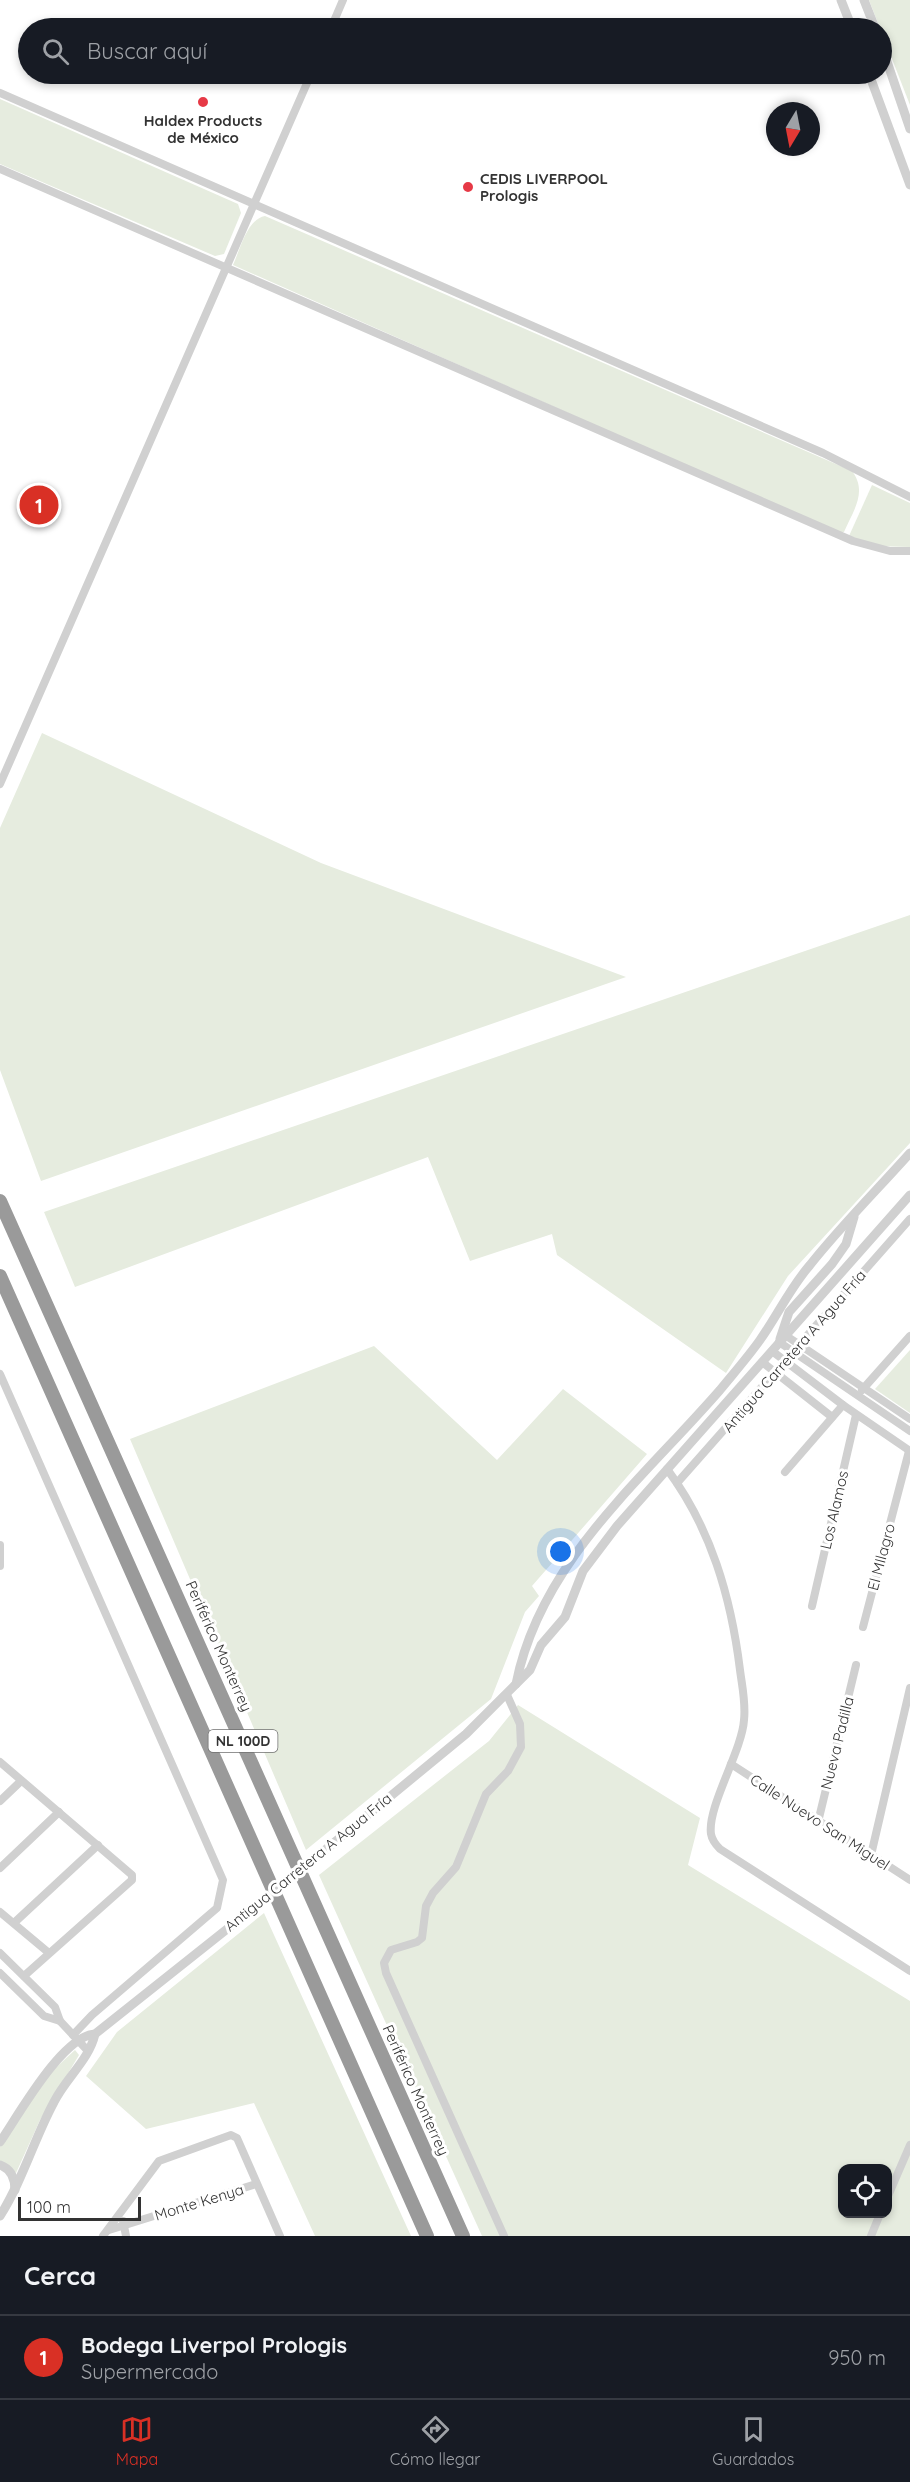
<!DOCTYPE html>
<html lang="es">
<head>
<meta charset="utf-8">
<style>
	body { margin:0; font-family:Quicksand,sans-serif; background:#20242c; color:#f1f3f6 }
	.controls { position:absolute; right:18px; bottom:18px; display:grid; overflow:hidden; border-radius:12px; box-shadow:0 3px 9px #0003 }
	.controls button { width:54px; height:54px; display:grid; place-items:center; padding:0; border:0; border-bottom:2px solid #363941; background:#171b24; color:#f1f3f6; font:30px sans-serif }
	.compass { position:absolute; left:766px; top:102px; width:54px; height:54px; border-radius:50%; background:#171b24; box-shadow:0 3px 9px #0003; rotate:190deg }
	.scale { position:absolute; left:18px; bottom:15px; width:123px; box-sizing:border-box; padding-left:6px; border:3px solid #333; border-top:0; font-size:16px; line-height:21px; white-space:nowrap; color:#333; -webkit-text-stroke:4px #fff; paint-order:stroke }
	.you { position:absolute; left:561px; top:1552px; width:21px; height:21px; margin:-15px; border:4px solid #fff; border-radius:50%; background:#1a73e8; box-shadow:0 0 0 9px #1a73e833 }
	.badge { display:grid; place-items:center; width:39px; height:39px; border-radius:50%; background:#d93025; color:#fff; font-size:20px; font-weight:700 }
	.pin { position:absolute; translate:-50% -50%; border:3px solid #fff; box-shadow:0 2px 6px #0006 }
	.list { margin:0; padding:0; list-style:none }
	h2 { display:flex; justify-content:space-between; align-items:center; height:78px; margin:0; padding:0 24px; font-size:26px }
	h2 small { font-size:20px; font-weight:400; color:#9ea1a6 }
	.list li { display:grid; grid-template-columns:39px 1fr auto; gap:18px; align-items:center; box-sizing:border-box; height:84px; padding:0 24px; border-top:2px solid #363941 }
	.list b { display:block; font-size:22px; white-space:nowrap }
	.list p { margin:0; font-size:20px; white-space:nowrap; color:#9ea1a6 }
	.list em { font-size:20px; font-style:normal; color:#9ea1a6 }
	.icon { flex:none; width:33px; height:33px; fill:none; stroke:currentColor; stroke-width:2; stroke-linecap:round; stroke-linejoin:round }
	.map { position:relative; flex:none; width:910px; height:2236px; overflow:hidden }
	.search { position:absolute; background:#171b24; box-shadow:0 3px 9px #0003; left:18px; right:18px; top:18px; height:66px; display:flex; align-items:center; gap:15px; box-sizing:border-box; padding:0 21px; border-radius:33px; color:#9ea1a6; font-size:22px }
	.sheet { height:162px; background:#171b24 }
	nav { display:flex; justify-content:space-around; align-items:center; box-sizing:border-box; height:84px; border-top:2px solid #363941; background:#171b24; font-size:16px; color:#9ea1a6 }
	nav a { display:grid; justify-items:center; gap:3px }
	nav .on { color:#d93025 }
	.map>svg:first-child { display:block }
	.green { fill:#e6ecdf; fill-rule:evenodd }
	.lines { fill:none; stroke-linecap:round; stroke-linejoin:round }
	.minor { stroke:#d0d0d0; stroke-width:8 }
	.tertiary { stroke:#d0d0d0; stroke-width:9 }
	.motorway { stroke:#9a9a9a; stroke-width:14 }
	.tertiary-bridge { stroke:#d0d0d0; stroke-width:9 }
	.poi-dot { fill:#e63946; stroke:#fff; stroke-width:2 }
	.labels { text-anchor:middle; dominant-baseline:central; stroke-width:6; stroke-linejoin:round; paint-order:stroke }
	.shield { fill:#fff; stroke:#707070; stroke-width:1.5 }
	.shield-label { font-size:14px; font-weight:bold; fill:#333 }
	.poi-label { font-size:15px; font-weight:bold; fill:#333; stroke:#fff }
	.street-label { font-size:15px; fill:#333; stroke:#fff }
</style>
</head>
<body>
<div class="map">
<svg width="910" height="2236" viewBox="0 0 910 2236">
	<rect width="100%" height="100%" fill="#fff"/>
	<g class="green">
		<path d="M869,0H910V105Z"/>
		<path d="M0,99L238,204L241,213L224,254L215,256L0,164Z"/>
		<path d="M265,216L852,471C868,492 853,511 844,532H837L233,265C240,250 247,219 265,216Z"/>
		<path d="M872,485L910,503V547L872,546L849,536Z"/>
		<path d="M42,733L321,863L626,977L41,1181L0,1070V828Z"/>
		<path d="M910,915V1143L788,1276L726,1373L557,1255L552,1234L470,1261L428,1157L75,1287L44,1212Z"/>
		<path d="M374,1346L497,1460L563,1389L647,1454L532,1586L539,1596L525,1612L491,1699L306,1850L130,1439Z"/>
		<path d="M910,1350V1413L875,1389Z"/>
		<path d="M518,1705L700,1818L688,1865L910,2001V2236H482L319,1875L489,1741ZM842,2168H888V2214H842Z"/>
		<path d="M264,1913L411,2236H315L254,2103L146,2129L86,2076L117,2032Z"/>
		<path d="M75,2050L79,2055L40,2120L16,2173L0,2162V2147L34,2096L49,2074Z"/>
	</g>
	<g class="lines">
		<g class="minor">
			<path d="M331,28L343,0"/>
			<path d="M0,93L823,453L910,497"/>
			<path d="M0,169L853,541L890,551H910"/>
			<path d="M0,784L311,74"/>
			<path d="M785,1335L910,1419"/>
			<path d="M779,1342L910,1431"/>
			<path d="M772,1351L843,1405L910,1451"/>
			<path d="M762,1362L832,1417"/>
			<path d="M0,1374L223,1880L217,1908L92,2015L73,2035"/>
			<path d="M862,1390L910,1336"/>
			<path d="M667,1469C711,1528 731,1597 740,1670C742,1686 746,1703 744,1720C742,1751 707,1807 711,1834C712,1840 716,1845 720,1849L910,1971"/>
			<path d="M785,1472L843,1405"/>
			<path d="M677,1483L910,1219"/>
			<path d="M0,1545V1566"/>
			<path d="M812,1606L856,1415"/>
			<path d="M863,1627L909,1451"/>
			<path d="M0,1762L132,1875V1880L24,1976"/>
			<path d="M731,1764L910,1880"/>
			<path d="M0,1801L21,1781"/>
			<path d="M818,1822L856,1665"/>
			<path d="M871,1855L910,1688"/>
			<path d="M0,1868L59,1812"/>
			<path d="M0,1912L49,1953"/>
			<path d="M15,1922L98,1845"/>
			<path d="M0,1953L55,2007L60,2021L88,2051"/>
			<path d="M0,1973L44,2016L60,2021"/>
			<path d="M888,2196L910,2145"/>
			<path d="M123,2221L126,2236"/>
			<path d="M109,2230L256,2184"/>
			<path d="M103,2236L159,2161L231,2135L237,2138L280,2236"/>
			<path d="M504,2236L386,1973L384,1963L391,1950L417,1942L422,1938L426,1906L433,1893L456,1867L486,1794L508,1771L521,1747L520,1724L507,1695"/>
			<path d="M871,2236L880,2214"/>
		</g>
		<g class="tertiary">
			<path d="M841,0L852,28"/>
			<path d="M864,0L875,28"/>
			<path d="M882,47L910,129"/>
			<path d="M869,74L910,185"/>
			<path d="M780,1339L789,1312L832,1264L846,1244L854,1217"/>
			<path d="M516,1684C540,1562 642,1480 720,1390C733,1374 748,1357 760,1340C777,1316 790,1288 810,1265C841,1226 877,1190 910,1153"/>
			<path d="M319,1855L466,1734L530,1670L541,1645L565,1617L583,1571L617,1526L910,1195"/>
			<path d="M0,2142C18,2116 62,2036 95,2034L251,1910"/>
			<path d="M0,2165C11,2169 15,2178 15,2190"/>
			<path d="M0,2216C23,2180 34,2139 54,2102C66,2078 89,2060 95,2034"/>
		</g>
		<g class="motorway">
			<path d="M0,1201L463,2236"/>
			<path d="M0,1276L427,2236"/>
		</g>
		<path class="tertiary-bridge" d="M251,1910L319,1855"/>
	</g>
	<g class="poi-dot">
		<circle cx="203" cy="102" r="6"/>
		<circle cx="468" cy="187" r="6"/>
	</g>
	<g class="labels">
		<rect class="shield" x="208.5" y="1730" width="69" height="22" rx="4.5"/>
		<g class="shield-label">
			<text x="243" y="1741">NL 100D</text>
		</g>
		<g class="poi-label">
			<text x="203" y="120">Haldex Products<tspan x="203" dy="17">de México</tspan></text>
			<text x="480" y="178" text-anchor="start">CEDIS LIVERPOOL<tspan x="480" dy="17">Prologis</tspan></text>
		</g>
		<g class="street-label">
			<text transform="translate(794 1351) rotate(-49)">Antigua Carretera A Agua Fría</text>
			<text transform="translate(834 1510) rotate(-77)">Los Alamos</text>
			<text transform="translate(881 1557) rotate(-75)">El MIlagro</text>
			<text transform="translate(219 1646) rotate(66)">Periférico Monterrey</text>
			<text transform="translate(837 1743) rotate(-76)">Nueva Padilla</text>
			<text transform="translate(820 1822) rotate(33)">Calle Nuevo San Miguel</text>
			<text transform="translate(308 1862) rotate(-39)">Antigua Carretera A Agua Fría</text>
			<text transform="translate(416 2090) rotate(66)">Periférico Monterrey</text>
			<text transform="translate(199 2202) rotate(-17)">Monte Kenya</text>
		</g>
	</g>
</svg>
<div class="controls">
<button><svg class="icon" aria-label="locate" viewBox="0 0 24 24"><circle cx="12" cy="12" r="6"/><path d="M12 2v4M12 18v4M2 12h4M18 12h4"/></svg></button>
</div>
<svg class="compass" viewBox="-18 -18 36 36"><path d="M0-13l5 13h-10z" fill="#e53935"/><path d="M0 13l5-13h-10z" fill="#9ea1a6"/></svg>
<div class="scale">100 m</div>
<div class="you"></div>
<div class="pin badge" style="left:39px;top:505px">1</div>
<div class="search"><svg class="icon" aria-label="search" viewBox="0 0 24 24"><circle cx="10" cy="10" r="6"/><path d="M15 15l6 6"/></svg>Buscar aquí</div>
</div>
<section class="sheet">
<h2>Cerca<small></small></h2>
<ul class="list">
<li><span class="badge">1</span><div><b>Bodega Liverpol Prologis</b><p>Supermercado</p></div><em>950 m</em></li>
</ul>
</section>
<nav>
<a class="on"><svg class="icon" aria-label="map" viewBox="0 0 24 24"><path d="M3 6l6-2 6 2 6-2v14l-6 2-6-2-6 2zM9 4v14M15 6v14"/></svg>Mapa</a>
<a><svg class="icon" aria-label="directions" viewBox="0 0 24 24"><path d="M12 3l9 9-9 9-9-9zM9 14v-3h6M13 9l2 2-2 2"/></svg>Cómo llegar</a>
<a><svg class="icon" aria-label="saved" viewBox="0 0 24 24"><path d="M7 4h10v16l-5-4-5 4z"/></svg>Guardados</a>
</nav>
</body>
</html>
